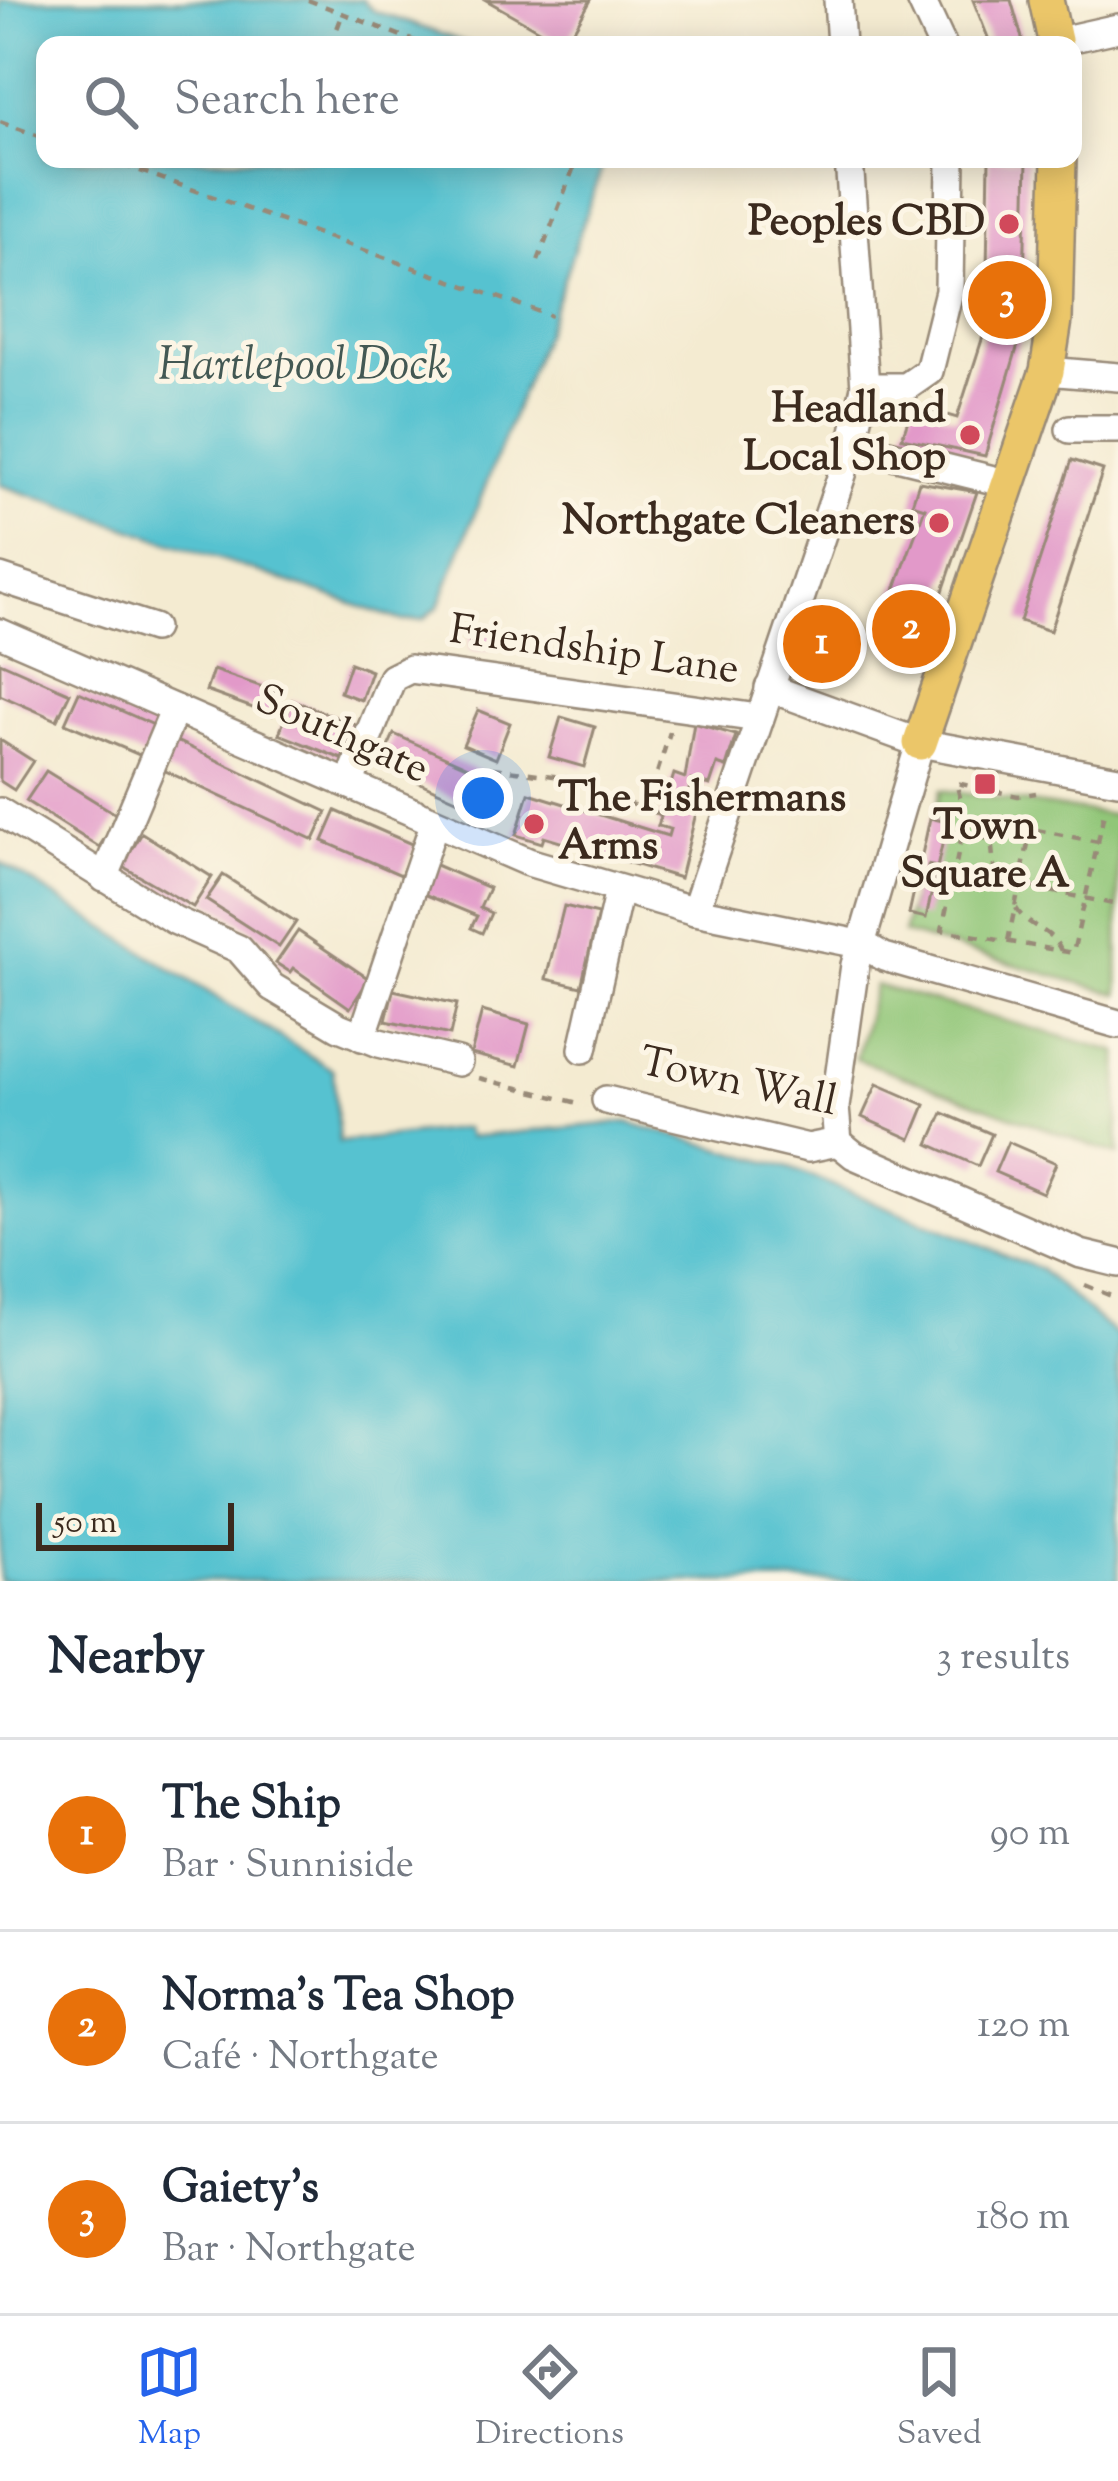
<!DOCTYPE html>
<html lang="en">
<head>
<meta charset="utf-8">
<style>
	body { margin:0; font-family:"Sorts Mill Goudy",serif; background:#f6f6f7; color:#1f2937 }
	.scale { position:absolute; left:36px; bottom:30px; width:198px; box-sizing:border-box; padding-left:12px; border:6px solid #3b2a1e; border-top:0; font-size:33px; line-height:42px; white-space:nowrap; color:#3b2a1e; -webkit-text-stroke:9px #fcf5e5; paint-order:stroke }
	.you { position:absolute; left:483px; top:798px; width:42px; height:42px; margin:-30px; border:9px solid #fff; border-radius:50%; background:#1a73e8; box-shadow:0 0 0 18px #1a73e833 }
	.badge { display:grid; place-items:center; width:78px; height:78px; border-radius:50%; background:#2563eb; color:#fff; font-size:39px; font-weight:700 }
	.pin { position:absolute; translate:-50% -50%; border:6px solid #fff; box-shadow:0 3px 12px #0006 }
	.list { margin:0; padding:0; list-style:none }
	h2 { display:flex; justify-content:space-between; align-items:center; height:156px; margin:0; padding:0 48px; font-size:51px }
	h2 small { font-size:39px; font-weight:400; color:#747a83 }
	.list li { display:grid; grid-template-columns:78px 1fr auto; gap:36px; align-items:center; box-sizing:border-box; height:192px; padding:0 48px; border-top:3px solid #e0e1e3 }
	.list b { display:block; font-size:45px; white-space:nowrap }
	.list p { margin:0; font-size:39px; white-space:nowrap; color:#747a83 }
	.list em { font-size:39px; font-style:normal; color:#747a83 }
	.icon { flex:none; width:66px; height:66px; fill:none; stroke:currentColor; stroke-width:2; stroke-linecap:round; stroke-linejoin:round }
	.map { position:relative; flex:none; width:1118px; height:1581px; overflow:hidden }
	.search { position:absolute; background:#fff; box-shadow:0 6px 30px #0003; left:36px; right:36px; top:36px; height:132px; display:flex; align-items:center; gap:30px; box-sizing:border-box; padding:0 42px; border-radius:24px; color:#747a83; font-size:45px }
	.sheet { height:732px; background:#fff }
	nav { display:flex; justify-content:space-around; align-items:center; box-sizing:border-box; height:168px; border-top:3px solid #e0e1e3; background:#fff; font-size:33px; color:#747a83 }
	nav a { display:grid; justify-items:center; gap:6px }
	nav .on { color:#2563eb }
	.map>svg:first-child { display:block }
	.green { fill:#91c678; stroke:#66784b; stroke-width:3 }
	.water { fill:#57c2d0; stroke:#497677; stroke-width:3 }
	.building { fill:#e299c9 }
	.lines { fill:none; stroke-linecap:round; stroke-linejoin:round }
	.minor-casing { stroke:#988a78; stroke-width:32 }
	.major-casing { stroke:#988a78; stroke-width:38 }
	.path { stroke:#988a78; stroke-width:4.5; stroke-dasharray:9 9; stroke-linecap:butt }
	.minor { stroke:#fff; stroke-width:27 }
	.major { stroke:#ebc669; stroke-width:33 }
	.poi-dot { fill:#d1495b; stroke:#fcf5e5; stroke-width:4.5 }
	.labels { text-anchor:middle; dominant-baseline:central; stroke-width:10; stroke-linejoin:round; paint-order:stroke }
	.poi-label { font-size:42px; font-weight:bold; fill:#3b2a1e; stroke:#fcf5e5; text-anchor:end }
	.street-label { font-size:42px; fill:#3b2a1e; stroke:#fcf5e5 }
	.water-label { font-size:45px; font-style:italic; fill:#435853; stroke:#fcf5e5 }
</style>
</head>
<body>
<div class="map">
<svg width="1118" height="1581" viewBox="0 0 1118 1581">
	<rect width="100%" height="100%" fill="#fcf5e5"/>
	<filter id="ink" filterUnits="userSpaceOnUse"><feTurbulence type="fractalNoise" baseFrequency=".00833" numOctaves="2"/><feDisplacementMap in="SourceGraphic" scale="24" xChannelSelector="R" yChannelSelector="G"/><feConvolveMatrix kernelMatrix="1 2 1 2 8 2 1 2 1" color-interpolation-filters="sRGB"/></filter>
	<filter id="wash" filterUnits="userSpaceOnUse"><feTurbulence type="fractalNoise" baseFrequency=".004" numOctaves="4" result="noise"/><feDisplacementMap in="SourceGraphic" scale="48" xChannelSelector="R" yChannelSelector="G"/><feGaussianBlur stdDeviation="2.7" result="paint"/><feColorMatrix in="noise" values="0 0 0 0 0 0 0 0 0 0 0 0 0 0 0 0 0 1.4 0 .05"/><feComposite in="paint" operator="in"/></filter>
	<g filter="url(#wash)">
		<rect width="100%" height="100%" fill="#f4ebd1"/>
		<g class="green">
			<path d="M941,790L1118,816V994L903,933Z"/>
			<path d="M875,985L1118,1052V1155L856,1059Z"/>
		</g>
		<g class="water">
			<path d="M0,0H362L374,11L472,45H45V159H605L551,316L439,606L424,619L403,621L0,485Z"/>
			<path d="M0,862L333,1070L339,1142L465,1128L468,1137L627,1122L790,1168L1040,1269L1118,1337V1581H0Z"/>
		</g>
		<g id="blocks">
			<g class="building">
				<path d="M486,0H591L565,45Z"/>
				<path d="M973,0H1011L1024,45H991Z"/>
				<path d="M989,159H1027L1023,328L985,456L902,438L913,405L957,418L986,327Z"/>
				<path d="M1072,460L1103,470L1050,631L1020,621Z"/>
				<path d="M919,482L977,492L920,658L890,647L904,607L891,601L925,508L912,504Z"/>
				<path d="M803,614L856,634L840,675L787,655Z"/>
				<path d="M471,631L493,632L492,650H470Z"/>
				<path d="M0,662L70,693L57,720L0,695Z"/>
				<path d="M350,663L371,671L361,700L340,692Z"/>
				<path d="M213,670L280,693L272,715L206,691Z"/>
				<path d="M79,692L158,727L144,757L65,723Z"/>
				<path d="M292,700L356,725L342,759L279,734Z"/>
				<path d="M478,710L510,723L496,759L463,745Z"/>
				<path d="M561,717L595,727L584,767L549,757Z"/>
				<path d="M694,723L736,735L726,767L717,764L710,785L692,780L684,805L697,809L680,878L544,837L542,843L516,835L529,793L668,836L670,829L658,826L674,774L685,778Z"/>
				<path d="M394,734L486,775L472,806L380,765Z"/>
				<path d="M170,738L327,812L314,840L157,767Z"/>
				<path d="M0,740L33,761L14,790L0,781Z"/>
				<path d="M46,771L119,816L99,847L26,801Z"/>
				<path d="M336,811L414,845L401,875L323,841Z"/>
				<path d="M930,818L947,822L926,918L909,914Z"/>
				<path d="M142,833L212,877L193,907L122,866Z"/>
				<path d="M431,863L489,888L480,908L491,913L482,933L471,928L477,916L419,892Z"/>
				<path d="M223,875L296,922L279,947L206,900Z"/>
				<path d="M564,906L598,914L581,987L546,979Z"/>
				<path d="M298,931L369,979L350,1008L293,968L290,972L276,963Z"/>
				<path d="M393,990L457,1004L450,1035L386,1021Z"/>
				<path d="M482,1011L529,1024L518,1066L471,1054Z"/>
				<path d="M877,1084L925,1105L911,1139L862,1117Z"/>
				<path d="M943,1113L992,1134L978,1166L929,1144Z"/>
				<path d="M1008,1142L1056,1163L1043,1193L995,1172Z"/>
			</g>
		</g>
	</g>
	<g filter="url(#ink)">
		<use href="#blocks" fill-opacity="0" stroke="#988a78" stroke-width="3"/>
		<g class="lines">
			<g class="minor-casing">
				<g id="minor">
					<path d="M838,0L841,45"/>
					<path d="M921,0L942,45"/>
					<path d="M1055,42L1118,28"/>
					<path d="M1047,371L1118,377"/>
					<path d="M865,387H906L929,371L949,291L951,159"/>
					<path d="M1070,429H1118"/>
					<path d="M852,445L1010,484"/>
					<path d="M0,578L153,628"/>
					<path d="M0,633L528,862L695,911L864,945L884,957L1118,1024"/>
					<path d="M769,688L920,743L1118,780"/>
					<path d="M349,784L392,678L410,669L758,718"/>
					<path d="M0,812L174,920L239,949L272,987L339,1027L379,1043L458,1062"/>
					<path d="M104,878L175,709"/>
					<path d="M695,911L852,445L865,387L849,159"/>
					<path d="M362,1037L434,824"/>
					<path d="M583,1049L619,890"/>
					<path d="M606,1100L808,1148L838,1142"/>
					<path d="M838,1142L835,1107L855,965L920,743"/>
					<path d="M838,1142L854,1155L1081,1254L1118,1263"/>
				</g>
			</g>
			<g class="major-casing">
				<g id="major">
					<path d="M1046,0L1056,45"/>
					<path d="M920,743L1047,371L1055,320L1059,159"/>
				</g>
			</g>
			<g class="path">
				<path d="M308,0L425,45"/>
				<path d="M331,45L343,13"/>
				<path d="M0,122L45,138"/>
				<path d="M106,159L551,316"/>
				<path d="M538,261L577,159"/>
				<path d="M493,768L583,780L590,795L646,808"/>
				<path d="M661,815L646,808L670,732"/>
				<path d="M965,815L956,783L1018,796L1036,793"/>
				<path d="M966,816L1098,842L1073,953L942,930Z"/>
				<path d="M972,817L992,848L995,877"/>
				<path d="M1098,842L1105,807"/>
				<path d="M909,862L1118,905"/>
				<path d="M1016,908C1028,929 1052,928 1061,951"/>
				<path d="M1008,941L1031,829"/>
				<path d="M479,1078L578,1103"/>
				<path d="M1085,1285L1118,1299"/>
			</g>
			<use href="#minor" class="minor"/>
			<use href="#major" class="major"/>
		</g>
	</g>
	<g class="poi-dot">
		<circle cx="1009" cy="224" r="12"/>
		<circle cx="970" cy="435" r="12"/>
		<circle cx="939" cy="523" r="12"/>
		<rect x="973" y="772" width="24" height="24" rx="6"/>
		<circle cx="534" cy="824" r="12"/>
	</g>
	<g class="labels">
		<g class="poi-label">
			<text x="985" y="224">Peoples CBD</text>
			<text x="946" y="411">Headland<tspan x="946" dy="48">Local Shop</tspan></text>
			<text x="915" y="523">Northgate Cleaners</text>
			<text x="558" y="800" text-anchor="start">The Fishermans<tspan x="558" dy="48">Arms</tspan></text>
			<text x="985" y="828" text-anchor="middle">Town<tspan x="985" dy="48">Square A</tspan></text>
		</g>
		<g class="street-label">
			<text transform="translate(594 652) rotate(8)">Friendship Lane</text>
			<text transform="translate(341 736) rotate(24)">Southgate</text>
			<text transform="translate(738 1084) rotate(12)">Town Wall</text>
		</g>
		<g class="water-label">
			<text x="303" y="367">Hartlepool Dock</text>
		</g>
	</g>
</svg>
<div class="scale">50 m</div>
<div class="you"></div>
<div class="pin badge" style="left:822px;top:644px;background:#e8710a">1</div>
<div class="pin badge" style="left:911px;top:629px;background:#e8710a">2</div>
<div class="pin badge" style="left:1007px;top:300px;background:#e8710a">3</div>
<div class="search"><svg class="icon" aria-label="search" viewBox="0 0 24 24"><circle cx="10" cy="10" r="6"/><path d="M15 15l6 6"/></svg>Search here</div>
</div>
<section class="sheet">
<h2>Nearby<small>3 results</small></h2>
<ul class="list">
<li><span class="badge" style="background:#e8710a">1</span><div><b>The Ship</b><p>Bar · Sunniside</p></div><em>90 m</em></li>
<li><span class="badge" style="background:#e8710a">2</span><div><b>Norma's Tea Shop</b><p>Café · Northgate</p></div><em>120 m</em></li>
<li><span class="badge" style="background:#e8710a">3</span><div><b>Gaiety's</b><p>Bar · Northgate</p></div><em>180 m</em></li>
</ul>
</section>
<nav>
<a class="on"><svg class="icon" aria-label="map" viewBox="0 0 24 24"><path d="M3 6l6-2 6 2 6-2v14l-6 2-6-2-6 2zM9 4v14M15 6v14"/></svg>Map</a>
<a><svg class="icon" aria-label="directions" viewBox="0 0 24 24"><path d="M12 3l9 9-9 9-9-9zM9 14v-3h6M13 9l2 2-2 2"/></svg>Directions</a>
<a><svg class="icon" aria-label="saved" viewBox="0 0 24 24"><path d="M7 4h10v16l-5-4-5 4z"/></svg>Saved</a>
</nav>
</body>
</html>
